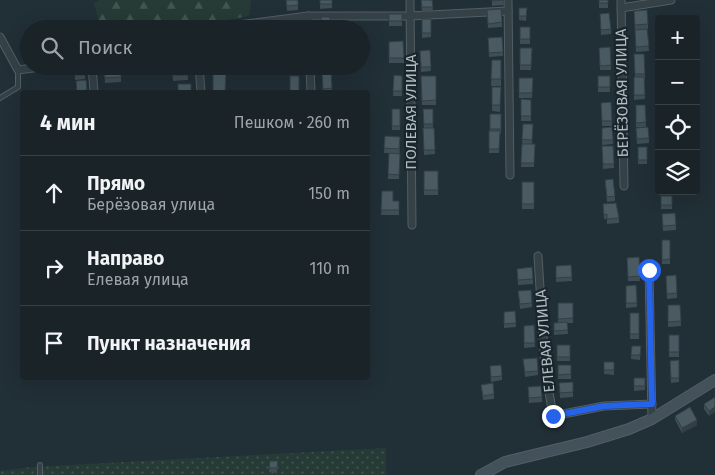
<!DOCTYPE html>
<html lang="ru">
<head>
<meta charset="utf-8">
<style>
	body { margin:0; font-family:"Fira Sans",sans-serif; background:#262f34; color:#f1f3f6 }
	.controls { position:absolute; right:15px; top:15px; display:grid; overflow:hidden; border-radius:5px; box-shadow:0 5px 20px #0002 }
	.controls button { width:45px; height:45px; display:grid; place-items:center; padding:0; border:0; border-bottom:1px solid #374045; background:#192328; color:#f1f3f6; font:25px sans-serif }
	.stop { position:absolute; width:15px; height:15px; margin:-11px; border:4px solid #2563eb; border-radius:50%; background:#fff }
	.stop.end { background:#2563eb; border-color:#fff; box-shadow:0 1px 5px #0008 }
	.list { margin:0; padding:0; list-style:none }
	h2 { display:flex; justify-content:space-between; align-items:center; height:65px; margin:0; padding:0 20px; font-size:21px }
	h2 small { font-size:16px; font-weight:400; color:#9fa4a8 }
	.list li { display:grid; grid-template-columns:32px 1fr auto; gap:15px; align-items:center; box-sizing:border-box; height:75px; padding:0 20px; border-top:1px solid #374045 }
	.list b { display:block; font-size:19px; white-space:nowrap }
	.list p { margin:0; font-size:16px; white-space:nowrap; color:#9fa4a8 }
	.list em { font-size:16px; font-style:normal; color:#9fa4a8 }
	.icon { flex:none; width:28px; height:28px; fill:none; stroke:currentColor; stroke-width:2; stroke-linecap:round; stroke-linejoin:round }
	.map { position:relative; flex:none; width:715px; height:475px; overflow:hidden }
	.search { position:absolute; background:#192328; box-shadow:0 5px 20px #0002; left:20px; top:20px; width:350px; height:55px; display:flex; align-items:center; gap:12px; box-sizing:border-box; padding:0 18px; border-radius:28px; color:#9fa4a8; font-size:19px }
	.panel { position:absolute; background:#192328; box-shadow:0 5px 20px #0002; left:20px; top:90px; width:350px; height:290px; border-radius:5px }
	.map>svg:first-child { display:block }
	.grass { fill:url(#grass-dots) }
	.forest { fill:url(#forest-firs) }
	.water { fill:url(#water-rules) }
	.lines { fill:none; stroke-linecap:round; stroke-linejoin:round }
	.lane-casing { stroke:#525f64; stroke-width:6 }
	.street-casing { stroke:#525f64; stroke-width:9 }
	.secondary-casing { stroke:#525f64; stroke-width:12 }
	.lane { stroke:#344147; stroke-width:4 }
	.street { stroke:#344147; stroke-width:7 }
	.secondary { stroke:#43515a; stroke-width:10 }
	.wall { fill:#3f4d54 }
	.shaded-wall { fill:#333f45 }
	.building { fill:#495a62; stroke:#333f45 }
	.route { stroke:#2563eb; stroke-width:6 }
	.labels { text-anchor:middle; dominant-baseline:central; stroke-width:4.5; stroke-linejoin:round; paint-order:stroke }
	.street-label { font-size:15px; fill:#afbcc3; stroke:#1a252b }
</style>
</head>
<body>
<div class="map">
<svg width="715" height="475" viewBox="0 0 715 475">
	<defs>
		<pattern id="grass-dots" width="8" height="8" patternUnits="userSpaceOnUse" patternTransform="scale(1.25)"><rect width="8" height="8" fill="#263b36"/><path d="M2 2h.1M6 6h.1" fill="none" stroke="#435551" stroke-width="1.8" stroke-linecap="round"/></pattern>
		<pattern id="forest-firs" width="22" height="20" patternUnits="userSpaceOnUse" patternTransform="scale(1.25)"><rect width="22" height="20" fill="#263b36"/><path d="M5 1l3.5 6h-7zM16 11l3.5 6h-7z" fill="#435551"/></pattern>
		<pattern id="water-rules" width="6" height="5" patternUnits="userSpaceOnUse" patternTransform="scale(1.25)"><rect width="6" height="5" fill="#334e5b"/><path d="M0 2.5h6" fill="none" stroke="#4e6671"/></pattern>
	</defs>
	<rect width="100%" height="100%" fill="#212f36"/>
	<path class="grass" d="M386,448V475H0V471L32,467Z"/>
	<path class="forest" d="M100,0H251L249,16L177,29H101L94,3Z"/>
	<path class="water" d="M96,21L98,29H67L68,25Z"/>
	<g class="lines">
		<g class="lane-casing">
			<g id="lane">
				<path d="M0,98L18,87V70"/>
				<path d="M40,465V475"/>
			</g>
		</g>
		<g class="street-casing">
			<g id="street">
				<path d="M410,0L412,225"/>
				<path d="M508,0L510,175"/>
				<path d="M621,0L624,186"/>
				<path d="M621,8L671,0"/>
				<path d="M308,16V29"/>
				<path d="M207,29L308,16H410L508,11"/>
				<path d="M0,37L18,70L48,66"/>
				<path d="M92,66L94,92"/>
				<path d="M199,66L201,92"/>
				<path d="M310,66L311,92"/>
				<path d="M538,256L545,368L553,416L604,406L652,404"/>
				<path d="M649,270L652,419"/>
			</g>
		</g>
		<g class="secondary-casing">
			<path id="secondary" d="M481,475L505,462L587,442L629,429L652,419L715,380"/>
		</g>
		<use href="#lane" class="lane"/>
		<use href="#street" class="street"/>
		<use href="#secondary" class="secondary"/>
	</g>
	<g class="wall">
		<path d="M286,0H298V10L287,11Z"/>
		<path d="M320,0L332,4V8L320,9Z"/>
		<path d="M421,0H432L433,11L422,12Z"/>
		<path d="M492,0H503L504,5L492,6Z"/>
		<rect x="599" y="0" width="9" height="8"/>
		<path d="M519,8H527L526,21L519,20Z"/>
		<path d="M487,10L502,22V27L488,28Z"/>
		<path d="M634,11L648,24V29H647L649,51L636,52Z"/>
		<rect x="389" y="14" width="13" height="12"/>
		<path d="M600,14L611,29V34L601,35Z"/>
		<path d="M422,19H431V37L422,38Z"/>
		<rect x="520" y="27" width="10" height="17"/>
		<path d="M502,37L503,56L489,57L488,38Z"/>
		<path d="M403,41L404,63H389V42Z"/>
		<path d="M610,47L611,70H600L599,48Z"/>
		<path d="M520,48H532L531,70H520Z"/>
		<path d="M430,50L431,71L421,72L420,51Z"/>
		<path d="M634,54L645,74V99L634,100V77H635Z"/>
		<path d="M492,60H501V86H491Z"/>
		<path d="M75,66H85V79L75,80Z"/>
		<path d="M104,66H121V82L105,83Z"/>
		<path d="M172,66H187L188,80L173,81Z"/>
		<path d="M213,71H226L225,92H213Z"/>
		<path d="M322,71H331L332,92H323Z"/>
		<path d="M394,75L402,76V96H393Z"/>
		<path d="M421,76H436V105H422Z"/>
		<rect x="598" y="76" width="12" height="16"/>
		<path d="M519,78H533L532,98H519Z"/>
		<path d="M86,80L87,92H77L76,81Z"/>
		<path d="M501,87L500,112L492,111V105Z"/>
		<path d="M521,99L531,100V121H521Z"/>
		<path d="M611,102L612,126H602L601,103Z"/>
		<path d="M636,105H645L646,127H636Z"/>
		<rect x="392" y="109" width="8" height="21"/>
		<path d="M423,109H433V128H434L435,154L424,155L423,133L424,128Z"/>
		<path d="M490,114H501V134H500L499,153H489Z"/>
		<path d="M523,124H533L532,144H535L534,167H521Z"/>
		<path d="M612,127L613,144L602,145V128Z"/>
		<path d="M636,128L649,138V143L637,144Z"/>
		<path d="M385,136L400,137L399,179H388L389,153H384Z"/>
		<path d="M602,146H613L614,168L603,169Z"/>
		<rect x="638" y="147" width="9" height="17"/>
		<rect x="424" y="171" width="14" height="24"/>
		<path d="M605,180L615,196V201L607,202Z"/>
		<rect x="522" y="182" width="12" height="27"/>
		<path d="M382,191L393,201H399V215H381Z"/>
		<rect x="661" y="196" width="11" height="13"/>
		<path d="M603,204L619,218V223L607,224V219H604Z"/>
		<path d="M662,218L676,225V230L663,231Z"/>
		<rect x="662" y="240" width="8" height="24"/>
		<path d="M639,257L640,281H628L627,258Z"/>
		<path d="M571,265L572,281L556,282V266Z"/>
		<path d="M517,269L533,279V284L518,285Z"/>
		<path d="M666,276L677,293V298L667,299Z"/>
		<path d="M636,285L637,307L626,308V286Z"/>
		<path d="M518,291L532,303V307L520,309Z"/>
		<path d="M558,303H573V323H567L568,334L554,335V323H558Z"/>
		<path d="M668,305H680L681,326L668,327Z"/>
		<path d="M515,311L516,327L504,328V312Z"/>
		<rect x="630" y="313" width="9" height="26"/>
		<path d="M534,325L535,347L524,348V326Z"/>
		<rect x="669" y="335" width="10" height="22"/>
		<rect x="557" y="345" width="13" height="16"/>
		<path d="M632,346H641L640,360L631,359Z"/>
		<path d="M523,359L538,371V375L525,377Z"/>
		<path d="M679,360V382L671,383L670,361Z"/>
		<path d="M604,362H614V375L604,374Z"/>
		<rect x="558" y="365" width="13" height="14"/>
		<path d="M490,366L502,376V380L491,382Z"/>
		<path d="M634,378H645V390L634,391Z"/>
		<path d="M573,382V397L560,398L559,383Z"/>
		<path d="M481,385L494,394V399L483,400Z"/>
		<path d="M528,387L542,397V402L529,403Z"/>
		<path d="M715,397L709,416L704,409V404Z"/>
		<path d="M675,416L697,425L682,433L675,420Z"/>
		<path d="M270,461H278L277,473L269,472Z"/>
	</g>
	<g class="shaded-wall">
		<path d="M715,407V412L709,416V411Z"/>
		<path d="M697,420V425L682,433V428Z"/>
	</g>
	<g class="building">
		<path d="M286,0H298V5L287,6Z"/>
		<rect x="320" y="0" width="12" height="4"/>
		<path d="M421,0H432L433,7H422Z"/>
		<path d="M492,0H504L492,1Z"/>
		<rect x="599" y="0" width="9" height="3"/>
		<path d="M519,8H527L526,16H519Z"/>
		<path d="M501,9L502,22L488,24L487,10Z"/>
		<path d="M647,10L648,24L635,25L634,11Z"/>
		<path d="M609,13L611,29L601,30L600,14Z"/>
		<rect x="389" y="14" width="13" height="7"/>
		<rect x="321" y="17" width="9" height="12"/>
		<rect x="422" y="19" width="9" height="14"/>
		<rect x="287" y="26" width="10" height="3"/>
		<rect x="213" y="27" width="12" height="2"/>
		<rect x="520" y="27" width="10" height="12"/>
		<path d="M647,29L649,46L636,47L635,30Z"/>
		<path d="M502,37L503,52L489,53L488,38Z"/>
		<path d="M403,41L404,58H389V42Z"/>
		<path d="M610,47L611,65L600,66L599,48Z"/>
		<path d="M520,48H532L531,65H520Z"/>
		<path d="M430,50L431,67H421L420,51Z"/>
		<path d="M634,54H644L645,74H635Z"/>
		<path d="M492,60H501V79H491Z"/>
		<rect x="75" y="66" width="10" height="9"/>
		<path d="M104,66H121V77L105,78Z"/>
		<path d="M172,66H187L188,75L173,76Z"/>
		<path d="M213,71H226L225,91H213Z"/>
		<path d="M322,71H331L332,88L323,89Z"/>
		<path d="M394,75L402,76V91H393Z"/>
		<rect x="290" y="76" width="9" height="16"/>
		<path d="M421,76H436V100L422,101Z"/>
		<rect x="598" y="76" width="12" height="11"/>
		<path d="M634,77H644L645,95H634Z"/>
		<path d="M519,78H533L532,93H519Z"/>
		<path d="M86,80L87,90L77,91L76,81Z"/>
		<rect x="178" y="84" width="13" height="8"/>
		<path d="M492,87H501L500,105H492Z"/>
		<path d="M521,99L531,100V116H521Z"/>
		<path d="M611,102L612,121H602L601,103Z"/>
		<path d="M636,105H645L646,122L636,123Z"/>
		<rect x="392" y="109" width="8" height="17"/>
		<path d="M423,109H433V124H424Z"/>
		<rect x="490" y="114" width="11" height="15"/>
		<path d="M523,124H533L532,140L522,139Z"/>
		<path d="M612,127L613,140H602V128Z"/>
		<path d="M648,127L649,138L637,139L636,128Z"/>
		<path d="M423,128H434L435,150H424Z"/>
		<path d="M489,131H500L499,149H489Z"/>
		<path d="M385,136L400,137L399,149L384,148Z"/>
		<path d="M522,144H535L534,163H521Z"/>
		<path d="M602,146H613L614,164H603Z"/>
		<rect x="638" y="147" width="9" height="13"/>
		<path d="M389,153L400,154L399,175L388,174Z"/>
		<rect x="424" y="171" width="14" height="19"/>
		<path d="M613,179L615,196L607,197L605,180Z"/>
		<rect x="522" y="182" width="12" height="22"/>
		<path d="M382,191H393V201H399V210H381Z"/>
		<rect x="661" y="196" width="11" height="9"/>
		<path d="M616,203L619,218L607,219V214L604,215L603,204Z"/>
		<path d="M675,213L676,225L663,226L662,214Z"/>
		<path d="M662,240H670V259L662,260Z"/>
		<path d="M639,257L640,276L628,277L627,258Z"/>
		<path d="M571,265L572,277L556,278V266Z"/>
		<path d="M532,267L533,279L518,280L517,269Z"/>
		<path d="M676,275L677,293L667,294L666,276Z"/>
		<path d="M636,285L637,303H626V286Z"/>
		<path d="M531,290L532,303L520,304L518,291Z"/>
		<path d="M558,303H573V318L558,319Z"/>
		<path d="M668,305H680L681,321L668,322Z"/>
		<path d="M515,311L516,323L504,324V312Z"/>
		<rect x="630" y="313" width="9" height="21"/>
		<path d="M567,322L568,330L554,331V323Z"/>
		<path d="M534,325L535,343H524V326Z"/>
		<rect x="669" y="335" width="10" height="17"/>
		<rect x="557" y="345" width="13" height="12"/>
		<path d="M632,346H641L640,355H631Z"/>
		<path d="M537,358L538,371L525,372L523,359Z"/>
		<path d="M679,360V378H671L670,361Z"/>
		<rect x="604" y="362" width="10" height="8"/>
		<path d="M501,365L502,376L491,377L490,366Z"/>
		<path d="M558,365H571V374L558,375Z"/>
		<rect x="634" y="378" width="11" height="8"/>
		<path d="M573,382V392L560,393L559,383Z"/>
		<path d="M493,383L494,394L483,396L481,385Z"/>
		<path d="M541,386L542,397L529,398L528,387Z"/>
		<path d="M715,397V407L709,411L704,404Z"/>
		<path d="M690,407L697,420L682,428L675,416Z"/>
		<path d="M270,461H278L277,468H269Z"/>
	</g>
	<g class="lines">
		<path class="route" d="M553,416L604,406L652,404L649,270"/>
	</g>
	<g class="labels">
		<g class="street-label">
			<text transform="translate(622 93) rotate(-91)">БЕРЁЗОВАЯ УЛИЦА</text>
			<text transform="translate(411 112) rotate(-90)">ПОЛЕВАЯ УЛИЦА</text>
			<text transform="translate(545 341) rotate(-95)">ЕЛЕВАЯ УЛИЦА</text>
		</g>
	</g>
</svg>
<div class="controls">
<button>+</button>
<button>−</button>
<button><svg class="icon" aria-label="locate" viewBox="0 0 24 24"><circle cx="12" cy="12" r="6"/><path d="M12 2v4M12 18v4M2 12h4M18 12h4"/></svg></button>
<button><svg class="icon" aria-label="layers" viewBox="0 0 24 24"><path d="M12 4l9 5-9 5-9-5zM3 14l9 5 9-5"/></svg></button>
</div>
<div class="stop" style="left:649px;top:270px"></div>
<div class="stop end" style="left:553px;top:416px"></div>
<div class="search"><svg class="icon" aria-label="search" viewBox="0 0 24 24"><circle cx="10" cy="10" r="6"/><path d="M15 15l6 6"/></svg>Поиск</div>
<section class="panel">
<h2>4 мин<small>Пешком · 260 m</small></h2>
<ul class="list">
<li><svg class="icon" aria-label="ahead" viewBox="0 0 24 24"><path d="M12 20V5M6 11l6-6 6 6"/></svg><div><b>Прямо</b><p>Берёзовая улица</p></div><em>150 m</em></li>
<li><svg class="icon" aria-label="right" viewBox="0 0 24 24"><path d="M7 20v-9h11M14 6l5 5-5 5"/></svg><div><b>Направо</b><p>Елевая улица</p></div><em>110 m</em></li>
<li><svg class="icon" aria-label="arrive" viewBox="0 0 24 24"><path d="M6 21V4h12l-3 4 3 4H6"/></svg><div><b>Пункт назначения</b></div></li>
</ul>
</section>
</div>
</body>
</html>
